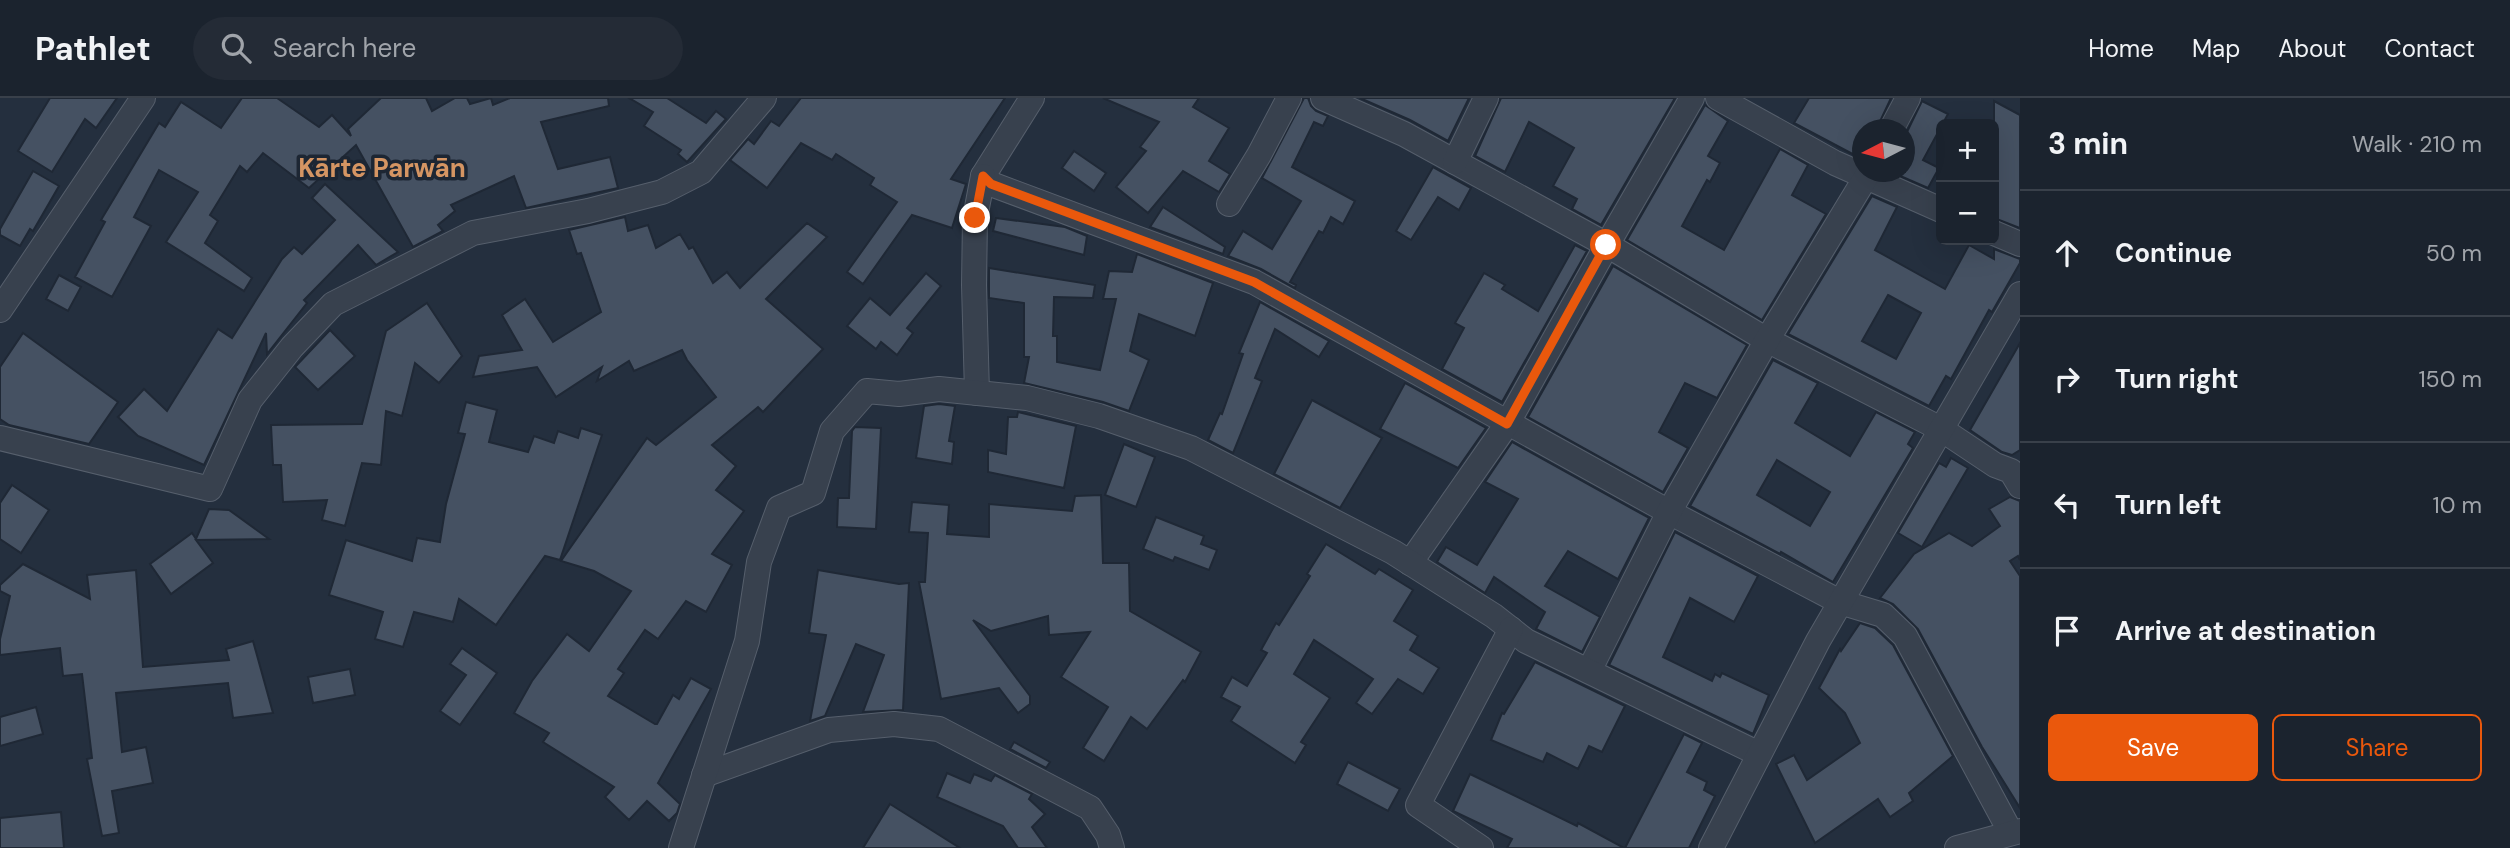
<!DOCTYPE html>
<html lang="en">
<head>
<meta charset="utf-8">
<style>
	body { margin:0; font-family:"DM Sans",sans-serif; background:#242b36; color:#f1f3f6 }
	.controls { position:absolute; right:21px; top:21px; display:grid; overflow:hidden; border-radius:10px; box-shadow:0 7px 28px #0002 }
	.controls button { width:63px; height:63px; display:grid; place-items:center; padding:0; border:0; border-bottom:2px solid #39404a; background:#1b232e; color:#f1f3f6; font:35px sans-serif }
	.compass { position:absolute; left:1852px; top:21px; width:63px; height:63px; border-radius:50%; background:#1b232e; box-shadow:0 7px 28px #0002; rotate:264deg }
	.stop { position:absolute; width:21px; height:21px; margin:-16px; border:5px solid #ea580c; border-radius:50%; background:#fff }
	.stop.end { background:#ea580c; border-color:#fff; box-shadow:0 2px 7px #0008 }
	.list { margin:0; padding:0; list-style:none }
	h2 { display:flex; justify-content:space-between; align-items:center; height:91px; margin:0; padding:0 28px; font-size:30px }
	h2 small { font-size:23px; font-weight:400; color:#a0a4aa }
	.list li { display:grid; grid-template-columns:46px 1fr auto; gap:21px; align-items:center; box-sizing:border-box; height:126px; padding:0 28px; border-top:2px solid #39404a }
	.list b { display:block; font-size:26px; white-space:nowrap }
	.list em { font-size:23px; font-style:normal; color:#a0a4aa }
	.actions { display:flex; gap:14px; padding:21px 28px }
	.actions a { flex:1; padding:16px 0; border:2px solid #ea580c; border-radius:10px; text-align:center; font-size:24px; color:#ea580c }
	.actions .main { background:#ea580c; color:#fff }
	.icon { flex:none; width:38px; height:38px; fill:none; stroke:currentColor; stroke-width:2; stroke-linecap:round; stroke-linejoin:round }
	.map { position:relative; flex:none; width:2020px; height:750px; overflow:hidden }
	header { display:flex; align-items:center; gap:42px; box-sizing:border-box; height:98px; padding:0 35px; background:#1b232e; border-bottom:2px solid #39404a }
	header strong { font-size:33px }
	nav { display:flex; gap:38px; margin-inline-start:auto; font-size:24px }
	.search { width:490px; height:63px; background:#242b36; display:flex; align-items:center; gap:18px; box-sizing:border-box; padding:0 24px; border-radius:38px; color:#a0a4aa; font-size:26px }
	main { display:flex }
	aside { flex:1; background:#1b232e }
	.map>svg:first-child { display:block }
	.building { fill:#455162; stroke:#1f2835; stroke-width:2; fill-rule:evenodd }
	.lines { fill:none; stroke-linecap:round; stroke-linejoin:round }
	.minor-casing { stroke:#565f6c; stroke-width:26 }
	.minor { stroke:#38414e; stroke-width:24 }
	.route { stroke:#ea580c; stroke-width:9 }
	.labels { text-anchor:middle; dominant-baseline:central; stroke-width:7; stroke-linejoin:round; paint-order:stroke }
	.neighbourhood-label { font-size:26px; font-weight:bold; fill:#d59563; stroke:#1d2633 }
</style>
</head>
<body>
<header>
<strong>Pathlet</strong>
<div class="search"><svg class="icon" aria-label="search" viewBox="0 0 24 24"><circle cx="10" cy="10" r="6"/><path d="M15 15l6 6"/></svg>Search here</div>
<nav><a>Home</a><a>Map</a><a>About</a><a>Contact</a></nav>
</header>
<main>
<div class="map">
<svg width="2020" height="750" viewBox="0 0 2020 750">
	<rect width="100%" height="100%" fill="#242f3e"/>
	<g class="building">
		<path d="M50,0H117L96,30L85,21L52,74L18,53Z"/>
		<path d="M242,0H277L319,29L332,17L351,38L348,31L381,0H426L432,13L455,0H467L470,6L491,0L493,7L510,0H608L609,8L541,24L558,71L610,59L618,90L526,110L514,78L451,107L455,113L438,127L443,133L413,149L356,47L309,90L263,55L247,74L240,68L210,117L218,123L205,145L252,180L244,193L166,144L198,94L159,72L134,119L151,128L112,199L75,179L105,124L101,122L159,25L165,29L181,4L221,30Z"/>
		<path d="M629,0H667L706,25L716,13L726,21L687,64L678,56L681,52L644,28L653,14Z"/>
		<path d="M801,0H1005L951,81L966,86L952,130L912,117L863,186L847,174L897,104L870,87L874,80L836,56L832,62L801,45L767,90L730,62L748,41L754,46L771,23L779,28Z"/>
		<path d="M1103,0H1199L1193,9L1229,30L1209,63L1230,76L1219,94L1183,73L1148,115L1116,89L1146,53L1140,49L1159,24Z"/>
		<path d="M1304,0H1308L1311,8L1316,13L1328,18L1323,28L1314,24L1292,69L1355,103L1343,126L1331,119L1323,135L1319,133L1290,184L1296,187L1295,190L1261,171L1228,158L1243,133L1272,151L1301,103L1262,80Z"/>
		<path d="M1360,0H1469L1448,43L1410,22Z"/>
		<path d="M1501,0H1675L1601,127L1572,111L1577,101L1553,88L1574,50L1529,24L1505,74L1475,58Z"/>
		<path d="M1809,0H1891L1876,32H1863L1862,61L1794,25Z"/>
		<path d="M1922,3L1948,16L1923,62L1939,70L1928,90L1891,74H1905V38Z"/>
		<path d="M1994,3L2020,17V130L1994,120Z"/>
		<path d="M1705,7L1728,23L1708,58L1720,65L1710,84L1707,82L1682,128L1724,152L1780,51L1808,67L1792,97L1826,116L1762,222L1627,142Z"/>
		<path d="M1074,53L1106,75L1094,93L1062,70Z"/>
		<path d="M1433,69L1471,90L1459,112L1438,99L1411,142L1396,133Z"/>
		<path d="M33,73L59,88L33,133L30,131L20,148L0,137V131Z"/>
		<path d="M325,86L398,154L376,167L358,147L304,202L307,205L267,256L266,235L204,367L138,338L118,319L144,291L167,313L218,231L232,240L282,161L294,149L302,156L335,122L312,100Z"/>
		<path d="M1872,98L1897,109L1875,152L1945,191L1969,147L1994,161V151L2020,161V165L1992,214L1989,212L1951,281L1946,278L1929,308L1788,236ZM1888,197L1921,215L1896,261L1862,243Z"/>
		<path d="M1163,109L1225,149L1223,156L1150,129Z"/>
		<path d="M625,119L628,133L648,127L656,150L680,136L689,151L693,149L713,185L727,174L740,190L807,125L827,139L766,201L823,251L763,314L758,309L712,347L736,368L716,392L744,413L712,456L732,467L706,514L686,503L658,541L645,532L618,571L624,575L608,598L655,626H657L673,597L679,601L691,580L711,591L658,685L680,706L677,715L669,723L647,703L629,722L605,699L614,689L543,644L549,635L514,615L532,583L567,536L589,553L631,493L594,473L561,463L647,340L656,347L716,299L687,262L682,252L634,273L629,263L597,283L602,269L556,299L537,269L473,279L479,258L522,252L502,217L525,201L553,244L601,214L581,155L577,156L569,132Z"/>
		<path d="M996,120L1065,129L1087,138L1084,157L993,133Z"/>
		<path d="M1575,147L1587,153L1502,304L1442,271L1464,230L1455,225L1484,175L1505,187L1502,191L1538,213Z"/>
		<path d="M1137,156L1213,185L1195,238L1139,216L1130,253L1149,262L1129,313L1103,304L1024,285L1029,259H1024V205L989,200V170L1095,187L1093,200L1054,199L1053,238H1057V264L1100,272L1116,201H1103L1109,173L1132,174Z"/>
		<path d="M1613,168L1747,247L1717,300L1685,285L1659,334L1688,350L1663,394L1528,319Z"/>
		<path d="M926,175L941,188L907,230L913,235L897,257L881,244L876,251L847,228L870,200L890,217Z"/>
		<path d="M59,177L81,189L68,213L46,201Z"/>
		<path d="M1260,204L1329,243L1319,259L1275,231L1255,280L1262,283L1233,355L1208,342L1220,315L1222,316L1243,256L1239,255Z"/>
		<path d="M427,205L462,258L439,285L415,265L402,318L386,313L381,367L362,365L345,428L322,422L327,402L283,404L281,367H273L271,327L362,326L386,233Z"/>
		<path d="M330,232L355,258L318,292L295,269Z"/>
		<path d="M23,235L118,304L89,346L9,327L0,321V269Z"/>
		<path d="M2020,245V352L2012,357L2002,354L1970,332Z"/>
		<path d="M1773,262L1818,285L1795,325L1850,358L1876,314L1915,334L1908,346L1913,350L1833,484L1781,454L1780,456L1690,408ZM1777,362L1830,394L1810,428L1757,397Z"/>
		<path d="M1405,285L1486,330L1458,370L1380,331Z"/>
		<path d="M1312,302L1382,340L1340,410L1274,376Z"/>
		<path d="M466,304L497,312L489,344L528,354L534,338L554,345L558,333L578,340L581,330L602,337L560,462L545,458L496,527L459,501L453,524L414,514L403,549L375,541L383,514L329,497L346,442L412,463L417,440L440,444L446,406L465,336L458,335Z"/>
		<path d="M939,306L955,308L949,343L954,344L952,366L916,360L924,308Z"/>
		<path d="M1018,314L1076,328L1064,390L988,374V352L1006,356L1008,319H1017Z"/>
		<path d="M855,329L881,330L876,431L837,429L838,400H849L852,333Z"/>
		<path d="M1512,344L1649,420L1618,481L1568,453L1545,488L1600,519L1582,554L1536,531L1545,514L1494,479L1485,495L1437,464L1446,449L1477,467L1518,401L1485,384Z"/>
		<path d="M1124,346L1155,359L1136,409L1105,397Z"/>
		<path d="M1951,360L1968,370L1922,449L1898,435L1939,365L1946,369Z"/>
		<path d="M12,387L49,412L21,455L0,441V405Z"/>
		<path d="M1101,397L1103,465H1129L1130,513L1201,554L1185,584L1183,582L1147,631L1131,619L1104,663L1083,650L1108,609L1061,579L1090,534L1049,537L1048,518L991,533L973,522L1030,598V606L1018,615L999,590L941,601L919,484H925L928,435L909,434L912,404L949,407L947,436L989,439V406L1072,413L1075,398Z"/>
		<path d="M2010,399L2020,403V462L2018,458L2010,463L2020,478V710L1982,649L1918,531L1893,506L1880,500L1914,456L1949,435L1972,448L2000,428L1989,411Z"/>
		<path d="M209,411L229,412L269,441L196,442L213,465L171,496L150,466L192,435L196,441Z"/>
		<path d="M1156,419L1204,438L1201,446L1217,452L1209,472L1175,459L1173,463L1143,451Z"/>
		<path d="M1675,434L1758,478L1734,524L1690,500L1663,559L1712,583L1715,576L1720,579L1722,575L1769,597L1753,636L1609,567Z"/>
		<path d="M1326,446L1375,476L1379,471L1413,492L1394,523L1418,538L1410,552L1439,570L1423,596L1398,581L1372,616L1356,605L1373,581L1314,542L1294,576L1330,600L1301,644L1306,647L1295,665L1231,623L1240,609L1221,599L1232,579L1247,588L1267,555L1261,552L1276,525L1279,527L1310,478L1307,476Z"/>
		<path d="M23,466L90,501L87,477L136,472L143,569L229,562L226,551L253,543L273,615L233,620L228,585L116,595L122,654L146,649L153,685L112,693L119,735L102,738L87,661L92,660L82,576L63,578L60,550L0,557V541L10,498L0,493V487Z"/>
		<path d="M818,472L899,486L909,485L903,612L863,614L884,557L856,546L825,618L810,623L826,537L809,535Z"/>
		<path d="M1860,525L1875,530L1893,547L1953,658L1909,695L1913,703L1890,719L1878,701L1815,745L1776,666L1794,657L1807,682L1860,645L1845,615L1819,590L1840,551L1841,553Z"/>
		<path d="M462,550L497,575L460,627L440,613L466,577L450,566Z"/>
		<path d="M1535,564L1625,608L1602,654L1589,648L1578,671L1547,655L1543,664L1491,642L1502,615L1504,616Z"/>
		<path d="M350,571L355,597L313,605L308,579Z"/>
		<path d="M36,609L43,636L0,648V619Z"/>
		<path d="M1684,636L1702,645L1687,674L1707,684L1704,692L1715,698L1689,750H1625Z"/>
		<path d="M1014,644L1050,664L1046,670L1010,651Z"/>
		<path d="M1348,664L1400,691L1388,713L1337,686Z"/>
		<path d="M947,675L970,685L974,676L991,683L995,677L1032,696L1029,701L1045,716L1032,729L1047,750H1018L1003,728L937,699Z"/>
		<path d="M1470,676L1577,728L1578,725L1624,750H1507L1512,741L1453,713Z"/>
		<path d="M890,706L960,750H863Z"/>
		<path d="M61,714L64,750H0V720Z"/>
	</g>
	<g class="lines">
		<g class="minor-casing">
			<g id="minor">
				<path d="M1032,0L983,78L991,86L1254,184L1669,414L1840,504L1883,517L1905,538L2011,735"/>
				<path d="M1323,0L1404,36L1607,147L1767,242L1941,331L1995,367L2011,373L2020,388"/>
				<path d="M1718,0L1835,65L1941,112"/>
				<path d="M1891,32L1908,0"/>
				<path d="M1455,64L1486,0"/>
				<path d="M1229,106L1259,57L1289,0"/>
				<path d="M1994,135L2020,146"/>
				<path d="M0,212L143,0"/>
				<path d="M977,295L974,187L975,120L983,78"/>
				<path d="M0,340L210,391L250,302L292,249L333,206L473,135L588,113L662,94L701,74L764,0"/>
				<path d="M1410,465L1507,326L1607,147L1692,0"/>
				<path d="M1589,573L1669,414L1767,242L1869,74"/>
				<path d="M704,677L829,632L894,626L939,631L1090,710L1108,737L1112,750"/>
				<path d="M681,750L747,543L759,464L779,410L813,395L832,333L867,293L899,296L939,291L1027,300L1099,318L1191,350L1393,454L1494,518L1526,543L1759,656"/>
				<path d="M1481,750L1418,707L1511,531"/>
				<path d="M1711,750L1818,543L2020,196"/>
				<path d="M1957,750L2020,733"/>
			</g>
		</g>
		<use href="#minor" class="minor"/>
	</g>
	<g class="lines">
		<path class="route" d="M975,120L983,78L991,86L1254,184L1507,326L1606,147"/>
	</g>
	<g class="labels">
		<g class="neighbourhood-label">
			<text x="382" y="70">Kārte Parwān</text>
		</g>
	</g>
</svg>
<div class="controls">
<button>+</button>
<button>−</button>
</div>
<svg class="compass" viewBox="-18 -18 36 36"><path d="M0-13l5 13h-10z" fill="#e53935"/><path d="M0 13l5-13h-10z" fill="#a0a4aa"/></svg>
<div class="stop" style="left:1606px;top:147px"></div>
<div class="stop end" style="left:975px;top:120px"></div>
</div>
<aside>
<h2>3 min<small>Walk · 210 m</small></h2>
<ul class="list">
<li><svg class="icon" aria-label="ahead" viewBox="0 0 24 24"><path d="M12 20V5M6 11l6-6 6 6"/></svg><div><b>Continue</b></div><em>50 m</em></li>
<li><svg class="icon" aria-label="right" viewBox="0 0 24 24"><path d="M7 20v-9h11M14 6l5 5-5 5"/></svg><div><b>Turn right</b></div><em>150 m</em></li>
<li><svg class="icon" aria-label="left" viewBox="0 0 24 24"><path d="M17 20v-9H6M10 6l-5 5 5 5"/></svg><div><b>Turn left</b></div><em>10 m</em></li>
<li><svg class="icon" aria-label="arrive" viewBox="0 0 24 24"><path d="M6 21V4h12l-3 4 3 4H6"/></svg><div><b>Arrive at destination</b></div></li>
</ul>
<div class="actions"><a class="main">Save</a><a>Share</a></div>
</aside>
</main>
</body>
</html>
